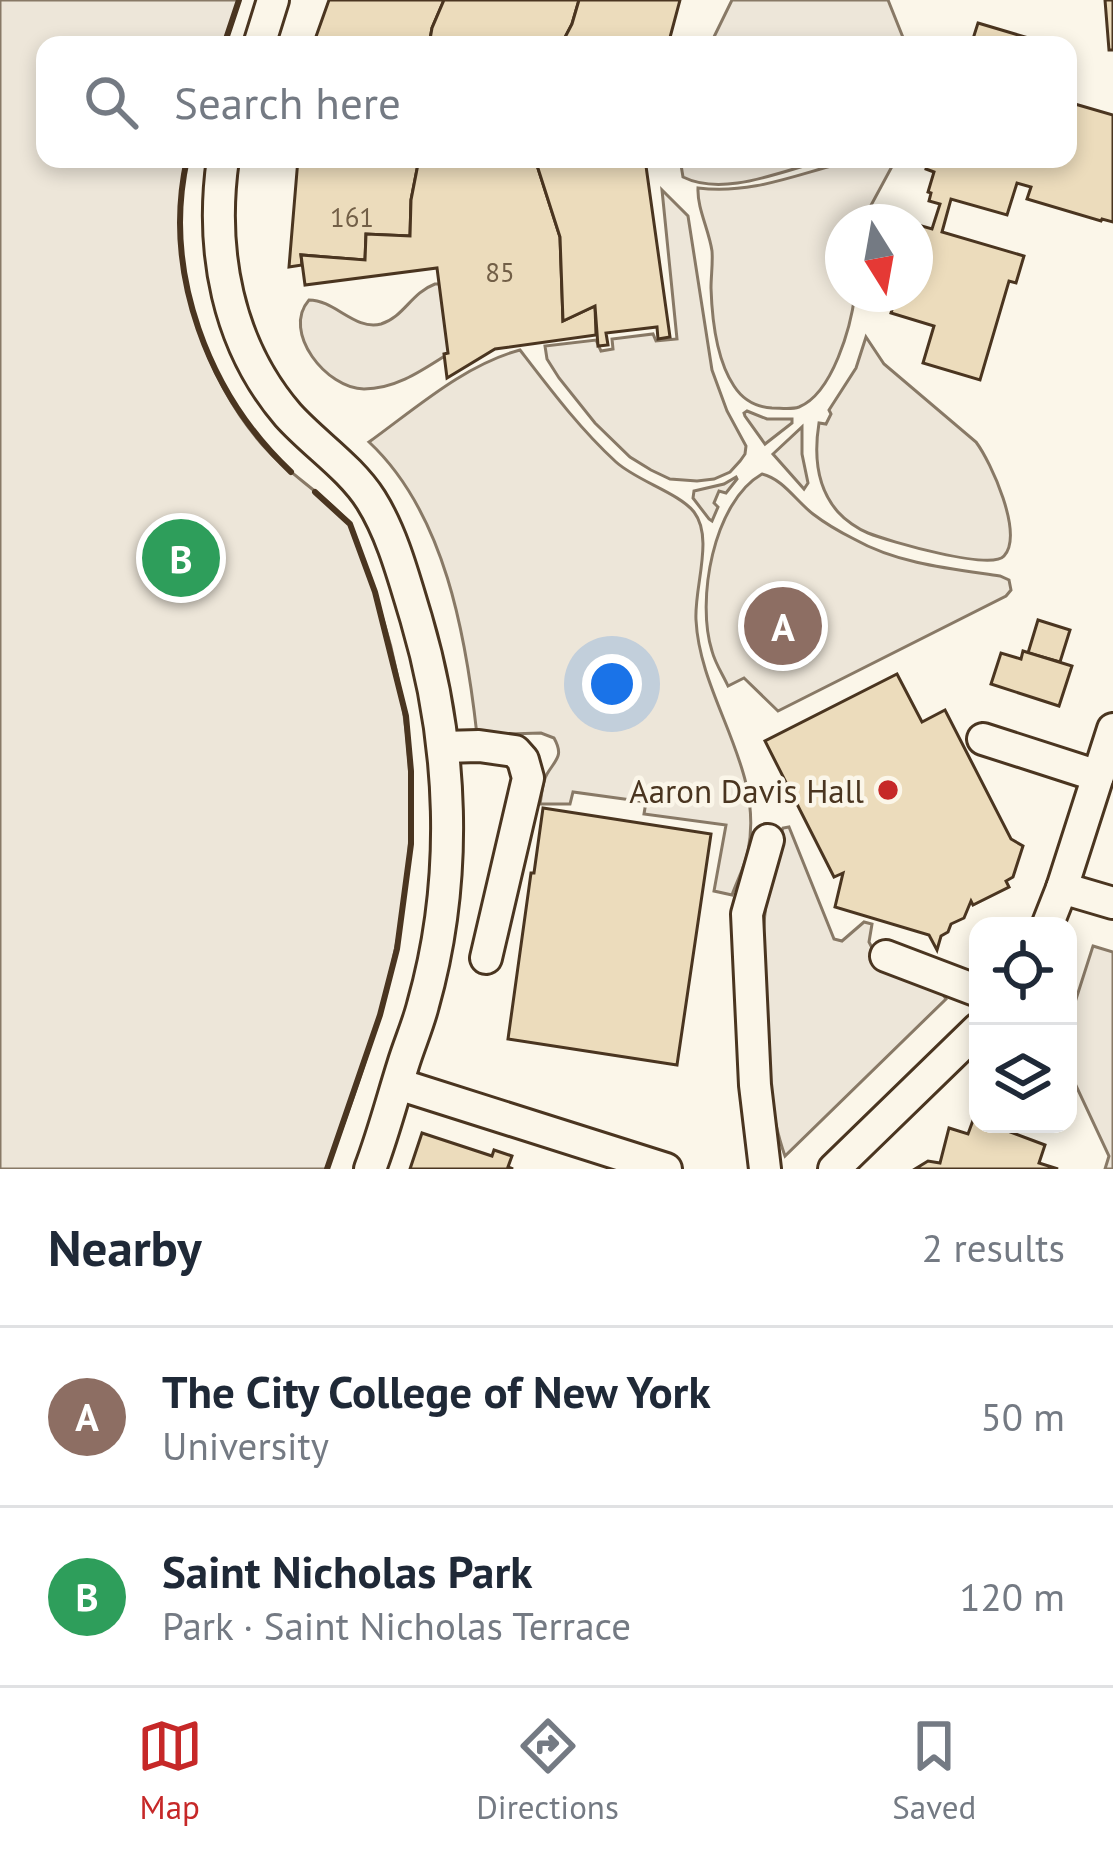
<!DOCTYPE html>
<html lang="en">
<head>
<meta charset="utf-8">
<style>
	body { margin:0; font-family:"PT Sans",sans-serif; background:#f2f2f3; color:#1f2937 }
	.controls { position:absolute; right:36px; bottom:36px; display:grid; overflow:hidden; border-radius:24px; box-shadow:0 6px 18px #0003 }
	.controls button { width:108px; height:108px; display:grid; place-items:center; padding:0; border:0; border-bottom:3px solid #e0e1e3; background:#fff; color:#1f2937; font:60px sans-serif }
	.compass { position:absolute; left:825px; top:204px; width:108px; height:108px; border-radius:50%; background:#fff; box-shadow:0 6px 18px #0003; rotate:169deg }
	.you { position:absolute; left:612px; top:684px; width:42px; height:42px; margin:-30px; border:9px solid #fff; border-radius:50%; background:#1a73e8; box-shadow:0 0 0 18px #1a73e833 }
	.badge { display:grid; place-items:center; width:78px; height:78px; border-radius:50%; background:#c62828; color:#fff; font-size:39px; font-weight:700 }
	.pin { position:absolute; translate:-50% -50%; border:6px solid #fff; box-shadow:0 3px 12px #0006 }
	.list { margin:0; padding:0; list-style:none }
	h2 { display:flex; justify-content:space-between; align-items:center; height:156px; margin:0; padding:0 48px; font-size:51px }
	h2 small { font-size:39px; font-weight:400; color:#747a83 }
	.list li { display:grid; grid-template-columns:78px 1fr auto; gap:36px; align-items:center; box-sizing:border-box; height:180px; padding:0 48px; border-top:3px solid #e0e1e3 }
	.list b { display:block; font-size:45px; white-space:nowrap }
	.list p { margin:0; font-size:39px; white-space:nowrap; color:#747a83 }
	.list em { font-size:39px; font-style:normal; color:#747a83 }
	.icon { flex:none; width:66px; height:66px; fill:none; stroke:currentColor; stroke-width:2; stroke-linecap:round; stroke-linejoin:round }
	.map { position:relative; flex:none; width:1113px; height:1169px; overflow:hidden }
	.search { position:absolute; background:#fff; box-shadow:0 6px 18px #0003; left:36px; right:36px; top:36px; height:132px; display:flex; align-items:center; gap:30px; box-sizing:border-box; padding:0 42px; border-radius:24px; color:#747a83; font-size:45px }
	.sheet { height:516px; background:#fff }
	nav { display:flex; justify-content:space-around; align-items:center; box-sizing:border-box; height:168px; border-top:3px solid #e0e1e3; background:#fff; font-size:33px; color:#747a83 }
	nav a { display:grid; justify-items:center; gap:6px }
	nav .on { color:#c62828 }
	.map>svg:first-child { display:block }
	.green { fill:#ede6d9; stroke:#887966; stroke-width:3 }
	.building { fill:#ecdcbc; stroke:#4a3520; stroke-width:3 }
	.lines { fill:none; stroke-linecap:round; stroke-linejoin:round }
	.minor-casing { stroke:#4a3520; stroke-width:36 }
	.minor { stroke:#fbf6e9; stroke-width:30 }
	.wall { stroke:#4a3520; stroke-width:6 }
	.poi-dot { fill:#c62828; stroke:#fbf6e9; stroke-width:4.5 }
	.labels { text-anchor:middle; dominant-baseline:central; stroke-width:9; stroke-linejoin:round; paint-order:stroke }
	.number-label { font-size:27px; fill:#725f47 }
	.poi-label { font-size:33px; fill:#4a3520; stroke:#fbf6e9; text-anchor:end }
</style>
</head>
<body>
<div class="map">
<svg width="1113" height="1169" viewBox="0 0 1113 1169">
	<rect width="100%" height="100%" fill="#fbf6e9"/>
	<g class="green">
		<path d="M0,0H239L224,45H45V159H187C165,257 200,381 271,454C290,474 339,506 351,527C357,537 360,550 364,561C374,589 383,618 391,647C438,838 395,990 327,1169H0Z"/>
		<path d="M732,0H888L906,45H710Z"/>
		<path d="M680,159H829C786,169 725,198 683,177Z"/>
		<path d="M859,159H896L862,222H843V294H855C851,326 833,393 799,407C791,410 781,408 772,408C756,407 743,400 734,386C716,359 712,320 711,288C711,276 713,263 712,251C709,230 697,208 698,188C757,195 803,171 859,159Z"/>
		<path d="M662,190L688,216L712,370L727,411L746,446L745,454L740,461L730,472L714,479L697,481L670,479L651,470L630,457L595,423L559,378L547,359L545,346L596,340L601,351L613,349L612,339L653,334L656,341L677,339Z"/>
		<path d="M435,284H446L451,352C424,369 397,389 364,389C327,389 281,332 309,300C335,300 355,331 381,324C404,317 411,293 435,284Z"/>
		<path d="M866,337L884,364L976,442C991,462 1024,534 1004,556C991,571 888,541 868,533C858,529 845,520 838,512C816,487 814,454 819,423L826,424L831,414L829,410L856,368Z"/>
		<path d="M520,350C550,389 580,429 616,462C637,481 679,493 694,512C714,538 694,587 696,620C700,700 765,768 748,851C745,866 737,881 732,895L714,891L726,825L644,814L646,802L573,792L570,804H540C542,794 542,782 547,774C556,759 564,756 554,738L541,733L477,735C466,636 445,513 369,442C415,409 464,365 520,350Z"/>
		<path d="M747,411L767,419H792V423L765,444L745,416L744,413Z"/>
		<path d="M802,427V454L808,483L804,489L773,454Z"/>
		<path d="M762,474C783,479 796,501 813,514C826,524 840,532 854,539C898,564 952,569 1000,576L1009,580L1011,590L1006,596L778,711L744,678L728,686C723,675 715,663 712,651C696,601 713,502 762,474Z"/>
		<path d="M736,477L737,479L726,493L719,491L714,503L718,507L712,521L709,519L693,498L694,491L724,484Z"/>
		<path d="M789,827L834,939L842,941L864,922L872,924L869,942L881,965L937,986L946,999L785,1156C757,1078 752,905 783,828Z"/>
		<path d="M1093,946L1113,952V1169H1105L1109,1156L1071,1075L1070,1018Z"/>
	</g>
	<g class="building">
		<path d="M329,0H444L432,28L429,45H313Z"/>
		<path d="M444,0H579L572,24L561,45H429L432,28Z"/>
		<path d="M579,0H680L668,45H561L572,24Z"/>
		<path d="M1105,0H1113V50H1109Z"/>
		<path d="M978,23L1052,45H963L965,40L972,42Z"/>
		<path d="M1068,102L1113,115V222L1102,219L1101,221L1027,199L1031,187L1017,183L1007,215L951,199L942,232L1024,256L1016,283L1009,281L980,380L923,363L934,326L891,313L897,294H915V249L922,226L932,229L940,204L929,201L931,193L928,192L934,172L926,169L929,159H1068Z"/>
		<path d="M298,159H419L411,200L410,236L366,234L365,260L301,255L302,265L289,267Z"/>
		<path d="M419,159H535L560,237L563,321L595,306L596,335L495,349L447,378L444,354L448,353L437,268L305,285L301,255L365,260L366,234L410,236L411,200Z"/>
		<path d="M535,159H645L670,337L658,339L657,327L606,333L608,345L598,346L595,306L563,321L560,237Z"/>
		<path d="M1038,620L1070,630L1060,662L1028,653Z"/>
		<path d="M1023,651L1072,666L1059,706L991,684L1001,653L1021,659Z"/>
		<path d="M897,674L922,722L945,710L1011,839L1023,846L1013,877L1006,881L1009,887L973,905L971,901L964,918L951,924L948,932L941,936L937,950L929,935L835,907L843,873L834,877L765,741Z"/>
		<path d="M543,808L711,834L677,1065L508,1039L531,873H534Z"/>
		<path d="M975,1115L978,1116V1124H998L997,1127L1045,1145L1039,1163L1058,1169H915L928,1161L940,1163L949,1128L968,1134Z"/>
		<path d="M422,1133L492,1156L494,1150L512,1156L508,1167L513,1169H410Z"/>
	</g>
	<g class="lines">
		<g class="minor-casing">
			<g id="minor">
				<path d="M259,45L273,0"/>
				<path d="M223,159C210,250 227,344 288,415C314,444 350,467 371,500C393,535 404,579 416,618C453,743 459,878 423,1005C418,1025 409,1045 403,1065C392,1100 383,1135 370,1169"/>
				<path d="M983,739L1098,776"/>
				<path d="M443,747L479,746L515,751L523,760L528,778L486,958"/>
				<path d="M1062,888L1113,903"/>
				<path d="M1047,926L1062,888L1113,729"/>
				<path d="M886,956L978,991"/>
				<path d="M398,1084L666,1169"/>
				<path d="M765,1169L755,1085L747,914L768,840"/>
				<path d="M834,1169L978,1029"/>
			</g>
		</g>
		<use href="#minor" class="minor"/>
		<g class="wall">
			<path d="M224,45L239,0"/>
			<path d="M187,159C162,272 208,394 291,472"/>
			<path d="M315,492L350,524L375,592L406,716L411,771V844L397,949L380,1015L327,1169"/>
		</g>
	</g>
	<circle class="poi-dot" cx="888" cy="790" r="12"/>
	<g class="labels">
		<g class="number-label">
			<text x="352" y="217">161</text>
			<text x="500" y="272">85</text>
		</g>
		<g class="poi-label">
			<text x="864" y="790">Aaron Davis Hall</text>
		</g>
	</g>
</svg>
<div class="controls">
<button><svg class="icon" aria-label="locate" viewBox="0 0 24 24"><circle cx="12" cy="12" r="6"/><path d="M12 2v4M12 18v4M2 12h4M18 12h4"/></svg></button>
<button><svg class="icon" aria-label="layers" viewBox="0 0 24 24"><path d="M12 4l9 5-9 5-9-5zM3 14l9 5 9-5"/></svg></button>
</div>
<svg class="compass" viewBox="-18 -18 36 36"><path d="M0-13l5 13h-10z" fill="#e53935"/><path d="M0 13l5-13h-10z" fill="#747a83"/></svg>
<div class="you"></div>
<div class="pin badge" style="left:783px;top:626px;background:#8d6e63">A</div>
<div class="pin badge" style="left:181px;top:558px;background:#2e9e5b">B</div>
<div class="search"><svg class="icon" aria-label="search" viewBox="0 0 24 24"><circle cx="10" cy="10" r="6"/><path d="M15 15l6 6"/></svg>Search here</div>
</div>
<section class="sheet">
<h2>Nearby<small>2 results</small></h2>
<ul class="list">
<li><span class="badge" style="background:#8d6e63">A</span><div><b>The City College of New York</b><p>University</p></div><em>50 m</em></li>
<li><span class="badge" style="background:#2e9e5b">B</span><div><b>Saint Nicholas Park</b><p>Park · Saint Nicholas Terrace</p></div><em>120 m</em></li>
</ul>
</section>
<nav>
<a class="on"><svg class="icon" aria-label="map" viewBox="0 0 24 24"><path d="M3 6l6-2 6 2 6-2v14l-6 2-6-2-6 2zM9 4v14M15 6v14"/></svg>Map</a>
<a><svg class="icon" aria-label="directions" viewBox="0 0 24 24"><path d="M12 3l9 9-9 9-9-9zM9 14v-3h6M13 9l2 2-2 2"/></svg>Directions</a>
<a><svg class="icon" aria-label="saved" viewBox="0 0 24 24"><path d="M7 4h10v16l-5-4-5 4z"/></svg>Saved</a>
</nav>
</body>
</html>
